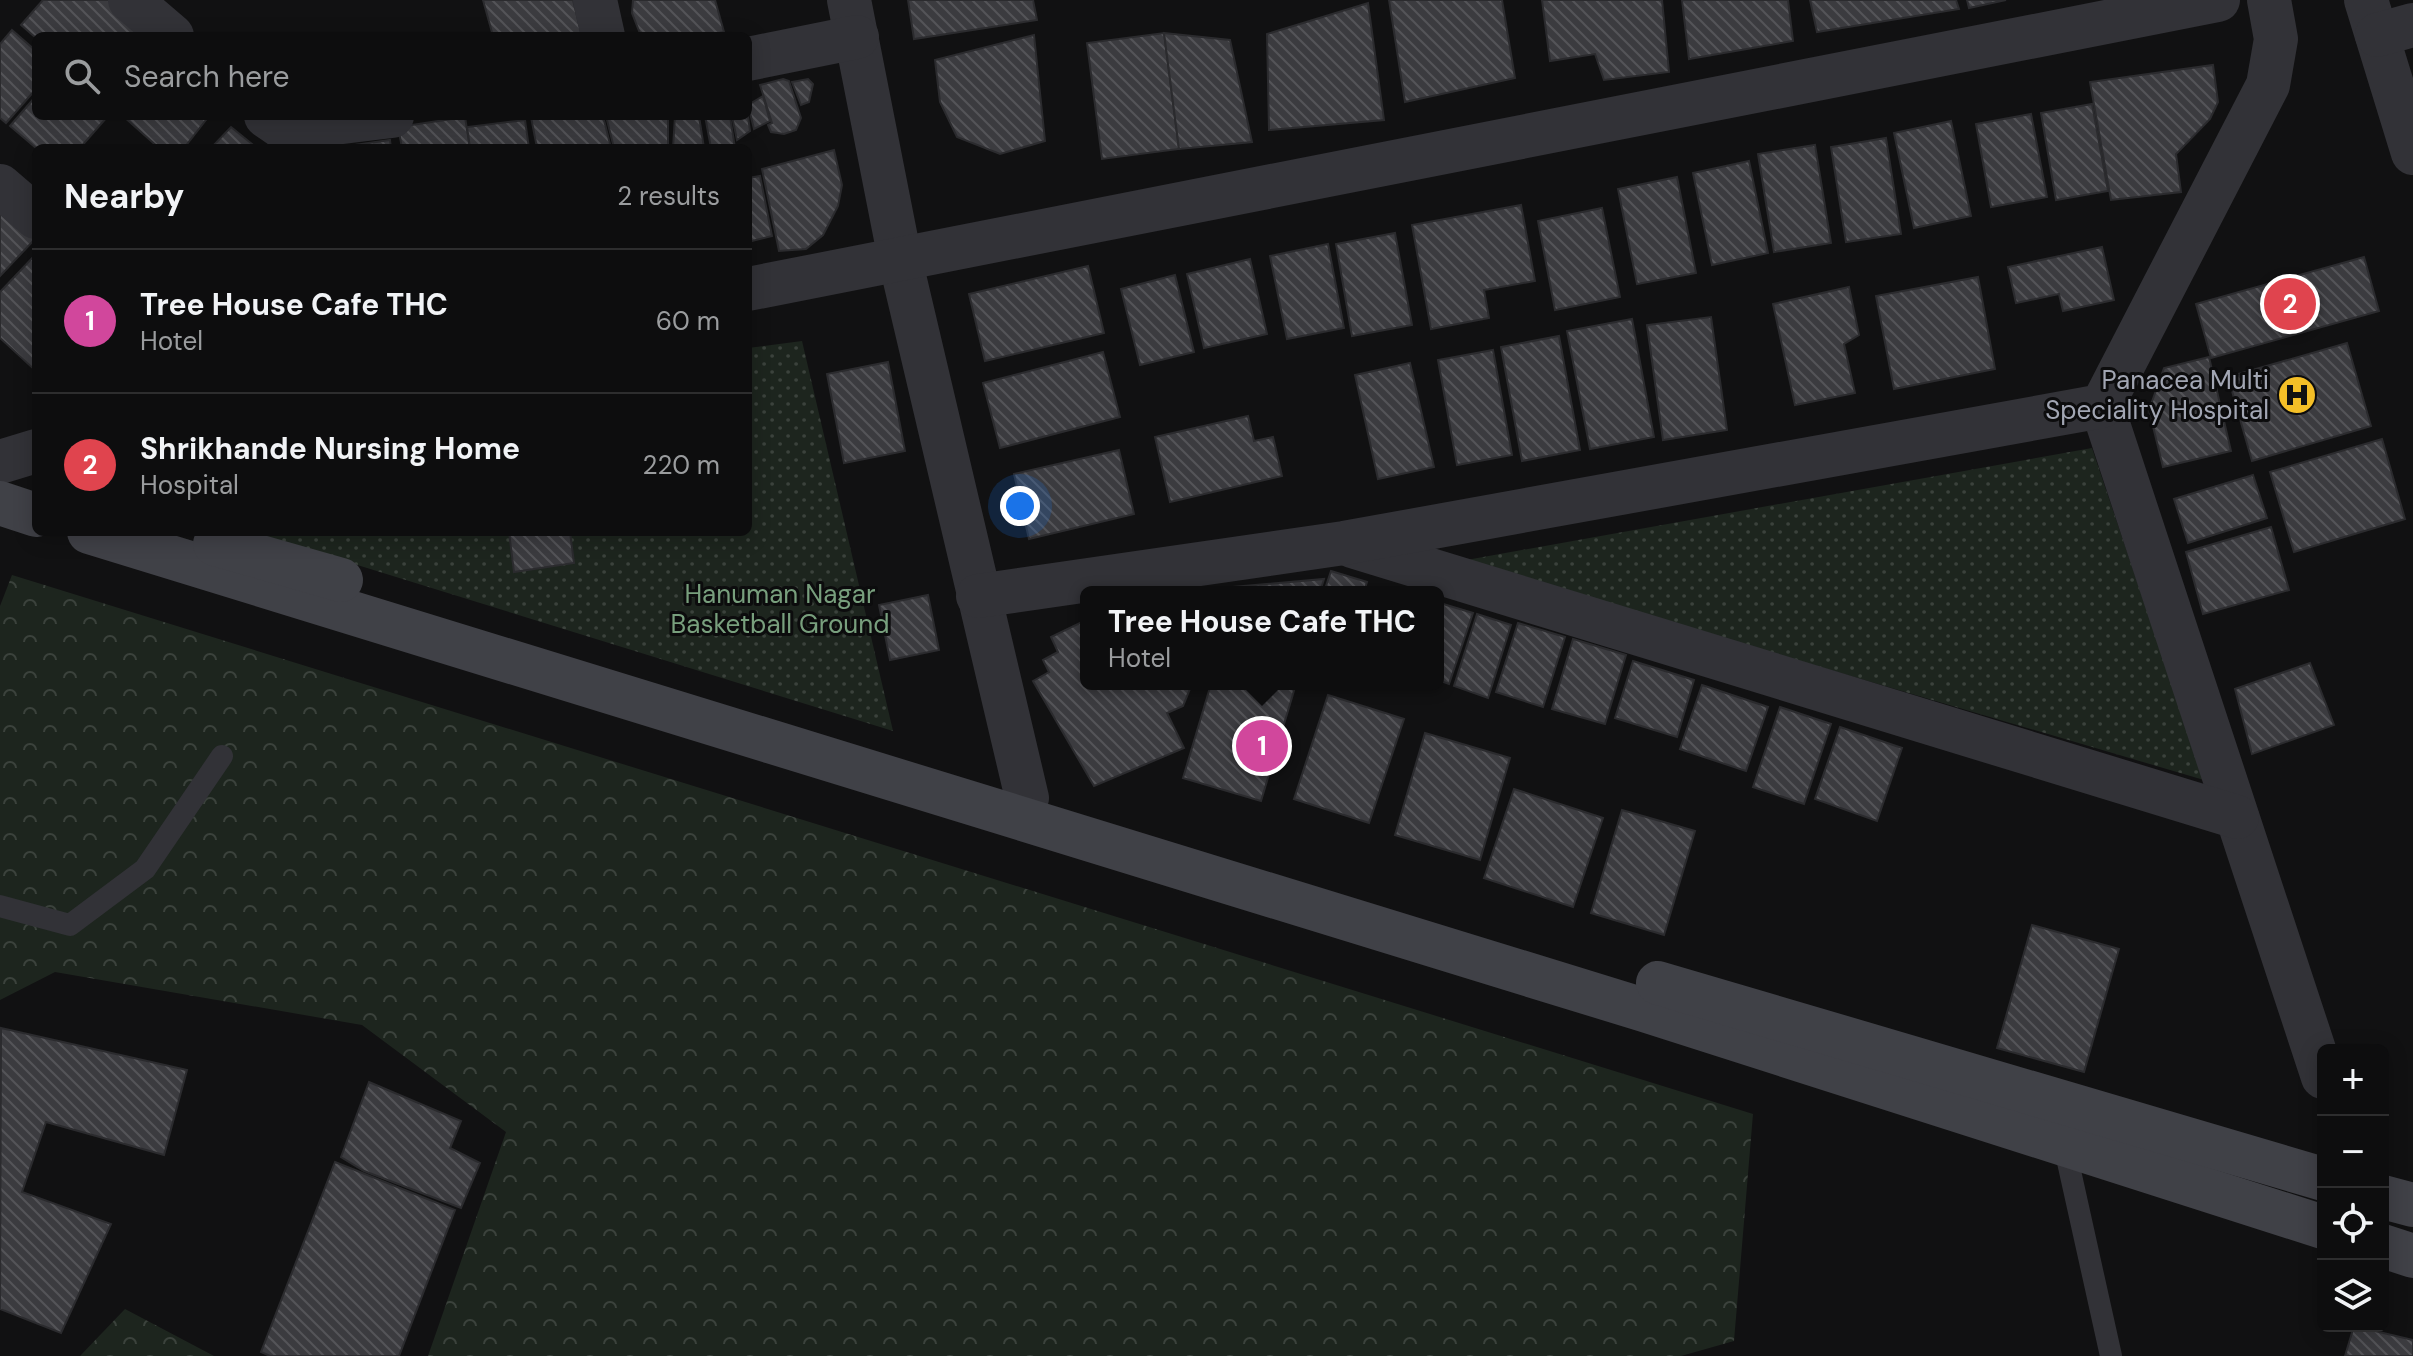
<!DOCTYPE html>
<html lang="en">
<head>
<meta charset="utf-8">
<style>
	body { margin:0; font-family:"DM Sans",sans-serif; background:#161617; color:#f1f3f6 }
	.controls { position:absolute; right:24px; bottom:24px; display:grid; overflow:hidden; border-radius:12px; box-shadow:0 4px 20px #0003 }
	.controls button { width:72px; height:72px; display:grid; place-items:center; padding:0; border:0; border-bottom:2px solid #2d2d2e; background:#0d0d0e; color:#f1f3f6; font:40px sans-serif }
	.you { position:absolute; left:1020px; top:506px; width:28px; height:28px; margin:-20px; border:6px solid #fff; border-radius:50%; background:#1a73e8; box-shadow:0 0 0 12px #1a73e833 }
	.badge { display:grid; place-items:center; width:52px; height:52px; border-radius:50%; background:#f4bf27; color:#fff; font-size:26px; font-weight:700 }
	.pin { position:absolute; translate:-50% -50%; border:4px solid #fff; box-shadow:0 2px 8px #0006 }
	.popup { position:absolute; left:1080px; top:586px; width:364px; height:104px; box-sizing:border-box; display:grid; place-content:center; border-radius:12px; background:#0d0d0e; filter:drop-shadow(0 2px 6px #0005); font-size:26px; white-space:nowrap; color:#9a9c9e }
	.popup b { font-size:30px; color:#f1f3f6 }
	.popup::after { content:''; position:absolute; left:50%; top:100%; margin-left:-16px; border:16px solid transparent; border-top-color:#0d0d0e }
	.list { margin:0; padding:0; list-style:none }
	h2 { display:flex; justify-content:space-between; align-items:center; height:104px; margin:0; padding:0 32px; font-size:34px }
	h2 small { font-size:26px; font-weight:400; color:#9a9c9e }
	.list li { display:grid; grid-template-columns:52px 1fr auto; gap:24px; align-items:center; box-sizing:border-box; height:144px; padding:0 32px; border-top:2px solid #2d2d2e }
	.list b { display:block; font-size:30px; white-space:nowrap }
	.list p { margin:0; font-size:26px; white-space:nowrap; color:#9a9c9e }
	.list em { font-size:26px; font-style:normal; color:#9a9c9e }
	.icon { flex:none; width:44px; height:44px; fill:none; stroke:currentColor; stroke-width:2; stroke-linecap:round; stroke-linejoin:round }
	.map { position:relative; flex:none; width:2413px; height:1356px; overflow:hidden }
	.search { position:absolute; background:#0d0d0e; box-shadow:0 4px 20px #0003; left:32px; top:32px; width:720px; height:88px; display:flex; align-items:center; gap:20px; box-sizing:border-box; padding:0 28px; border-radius:12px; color:#9a9c9e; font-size:30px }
	.panel { position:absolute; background:#0d0d0e; box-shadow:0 4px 20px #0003; left:32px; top:144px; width:720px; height:392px; border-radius:12px }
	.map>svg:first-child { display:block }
	.forest { fill:url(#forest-crowns) }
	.park { fill:url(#park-dots) }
	.building { fill:url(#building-back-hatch); stroke:#2b2b2e; stroke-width:2 }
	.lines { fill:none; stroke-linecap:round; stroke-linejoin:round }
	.service { stroke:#323237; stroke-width:22 }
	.minor { stroke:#323237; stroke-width:44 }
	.tertiary { stroke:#323237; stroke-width:44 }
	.secondary { stroke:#404147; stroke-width:44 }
	.labels { text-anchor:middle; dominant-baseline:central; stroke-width:6; stroke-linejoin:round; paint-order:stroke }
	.poi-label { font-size:26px; fill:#a2a6b3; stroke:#0c0c0d; text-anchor:end }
	.park-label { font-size:26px; fill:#789f7d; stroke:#0c0c0d }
</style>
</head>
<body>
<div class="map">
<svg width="2413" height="1356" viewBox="0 0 2413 1356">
	<defs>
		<pattern id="forest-crowns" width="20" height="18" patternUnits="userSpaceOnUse" patternTransform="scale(2)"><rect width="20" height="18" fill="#1d251e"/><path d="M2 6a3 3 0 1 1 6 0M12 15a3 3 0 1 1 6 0" fill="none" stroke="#3b423c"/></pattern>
		<pattern id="park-dots" width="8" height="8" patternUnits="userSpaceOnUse" patternTransform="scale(2)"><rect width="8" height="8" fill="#1d251e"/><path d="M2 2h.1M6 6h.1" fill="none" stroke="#3b423c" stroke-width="1.8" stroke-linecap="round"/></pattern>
		<pattern id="building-back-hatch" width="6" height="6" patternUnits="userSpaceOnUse" patternTransform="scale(2)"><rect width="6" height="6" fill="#3b3b3f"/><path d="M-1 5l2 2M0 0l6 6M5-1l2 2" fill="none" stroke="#545458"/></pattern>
	</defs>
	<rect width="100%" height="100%" fill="#111112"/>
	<g class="forest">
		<path d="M12,575L1753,1114L1734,1341L1681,1356H428L506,1132L362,1025L55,972L0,1000V606Z"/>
		<path d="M125,1309L214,1356H80Z"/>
	</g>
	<g class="park">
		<path d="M802,341L893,731L251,532H748V348Z"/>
		<path d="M2092,448L2204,780L1461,561Z"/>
	</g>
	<g class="building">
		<path d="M43,0H108L150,36L36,38L21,25Z"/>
		<path d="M483,0H573L582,36H493Z"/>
		<path d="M633,0H715L724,32L704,36H641L632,13Z"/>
		<path d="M908,0H1033L1037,20L914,39Z"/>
		<path d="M1389,0H1502L1515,78L1405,102Z"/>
		<path d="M1542,0H1662L1669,72L1604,80L1595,54L1550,61Z"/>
		<path d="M1682,0H1788L1793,41L1689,59Z"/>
		<path d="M1810,0H1956L1959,9L1817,32Z"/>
		<path d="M1967,0H2006L1969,8Z"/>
		<path d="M1368,3L1384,120L1269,130L1267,34Z"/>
		<path d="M12,30L36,51V89L6,123L0,118V44Z"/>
		<path d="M1164,33L1179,149L1102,159L1087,43Z"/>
		<path d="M1164,33L1230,40L1252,142L1179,149Z"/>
		<path d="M1034,35L1045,141L1000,154L957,137L940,102L935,60Z"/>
		<path d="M2213,65L2218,102L2210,119L2176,154L2181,192L2111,200L2090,82Z"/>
		<path d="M783,79L789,81L801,118L796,130L784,134L771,132L768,125L772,123L760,85Z"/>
		<path d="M808,79L813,84L809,102L801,105L792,82Z"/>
		<path d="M36,96V116H108L80,148H36L10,126Z"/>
		<path d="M763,96L770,121L754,129L748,105Z"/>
		<path d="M2092,104L2108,191L2056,200L2041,113Z"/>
		<path d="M2031,114L2047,197L1991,207L1976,124Z"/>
		<path d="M123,116H209L184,148H159Z"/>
		<path d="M603,116L611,148H537L531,117Z"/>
		<path d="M606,116H668V148H614Z"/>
		<path d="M675,116H699L704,148H673Z"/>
		<path d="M705,116H730L735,148H711Z"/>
		<path d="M732,116H748L750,131L737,140Z"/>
		<path d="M465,117L470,148H402L398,127Z"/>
		<path d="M525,120L529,148H470L467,127Z"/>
		<path d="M1951,121L1971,216L1914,228L1894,133Z"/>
		<path d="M231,127L257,148H211Z"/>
		<path d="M1886,138L1901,234L1846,242L1831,147Z"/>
		<path d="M390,140L391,148H334Z"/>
		<path d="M1815,145L1831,243L1774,252L1758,154Z"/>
		<path d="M834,150L842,185L838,206L823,235L806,249L779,251L762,169Z"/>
		<path d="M1749,161L1768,253L1712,265L1693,173Z"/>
		<path d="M760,176L772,236L748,242V178Z"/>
		<path d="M1677,177L1696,273L1637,284L1618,189Z"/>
		<path d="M0,205L36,238L0,276Z"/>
		<path d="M1521,205L1535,281L1484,290L1489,318L1431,329L1412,225Z"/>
		<path d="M1602,208L1620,297L1555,310L1538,221Z"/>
		<path d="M1395,233L1412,325L1352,336L1336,244Z"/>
		<path d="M1328,244L1344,328L1287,339L1270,256Z"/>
		<path d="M2102,247L2114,300L2063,311L2059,294L2016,303L2008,267Z"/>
		<path d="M36,254V371L0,338V292Z"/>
		<path d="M2364,257L2379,311L2211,358L2196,304Z"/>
		<path d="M1250,259L1267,334L1204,348L1187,274Z"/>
		<path d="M1088,266L1104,333L985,361L969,294Z"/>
		<path d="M1175,275L1194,352L1140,365L1121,289Z"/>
		<path d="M1978,277L1995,369L1894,389L1876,296Z"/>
		<path d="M1849,287L1859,335L1844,344L1855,393L1795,405L1773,304Z"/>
		<path d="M1711,317L1727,430L1663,440L1647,325Z"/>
		<path d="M1632,319L1654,437L1590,449L1567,331Z"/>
		<path d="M1559,336L1580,450L1522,461L1501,347Z"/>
		<path d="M2347,343L2371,426L2252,461L2228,377Z"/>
		<path d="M1493,350L1512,455L1457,465L1438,360Z"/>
		<path d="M1103,352L1120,417L1000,448L983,383Z"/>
		<path d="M2209,357L2231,451L2163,467L2149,410L2164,368Z"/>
		<path d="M888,362L905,451L844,463L827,374Z"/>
		<path d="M1410,363L1434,467L1378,479L1355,375Z"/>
		<path d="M1248,416L1254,441L1273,437L1282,476L1170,502L1155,437Z"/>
		<path d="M2382,439L2405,519L2294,552L2270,472Z"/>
		<path d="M1119,450L1134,514L1029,539L1014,474Z"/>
		<path d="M2253,475L2267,518L2188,543L2174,499Z"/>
		<path d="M2271,527L2289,590L2203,614L2186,552Z"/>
		<path d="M509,532H570L574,563L514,572Z"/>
		<path d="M1331,571L1367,582L1364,592H1324Z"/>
		<path d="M1324,579L1320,592H1223L1222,588Z"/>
		<path d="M928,595L939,650L890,660L879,605Z"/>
		<path d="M1440,603L1473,613L1449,684L1438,680Z"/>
		<path d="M1477,614L1511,625L1488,698L1454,686Z"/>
		<path d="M1086,620V684H1192L1183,706L1167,713L1184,748L1094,786L1033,681L1049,672L1043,660L1058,652L1051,637Z"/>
		<path d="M1518,623L1565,637L1543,707L1496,692Z"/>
		<path d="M1573,639L1626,655L1605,724L1552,709Z"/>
		<path d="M1633,661L1694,680L1677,737L1615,718Z"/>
		<path d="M2310,663L2334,725L2252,754L2235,689Z"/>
		<path d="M1211,684H1296L1261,801L1183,778Z"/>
		<path d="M1702,685L1768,707L1746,771L1680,749Z"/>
		<path d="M1328,695L1404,719L1369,823L1294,799Z"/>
		<path d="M1780,707L1831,724L1804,804L1753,787Z"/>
		<path d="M1840,727L1902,748L1877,821L1815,799Z"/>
		<path d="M1425,733L1510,758L1480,860L1395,835Z"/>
		<path d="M1514,789L1603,818L1573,907L1484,878Z"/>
		<path d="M1622,810L1695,831L1664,935L1591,913Z"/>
		<path d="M2032,925L2119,949L2084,1072L1997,1048Z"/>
		<path d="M1,1028L187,1070L164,1155L46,1122L22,1192L111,1224L61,1333L0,1309Z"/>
		<path d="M369,1082L461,1121L450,1148L480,1163L461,1208L364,1171L341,1157Z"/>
		<path d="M335,1162L455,1210L399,1356H270L261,1352Z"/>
		<path d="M2354,1326L2413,1340V1356H2345Z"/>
	</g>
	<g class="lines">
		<g class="service">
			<path d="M0,906L70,925L145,869L222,756"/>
			<path d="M2064,1144L2111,1356"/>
		</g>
		<g class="minor">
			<path d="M130,0L172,36"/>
			<path d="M595,0L603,36"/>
			<path d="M849,0L900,259L1027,798"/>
			<path d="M748,59L857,37"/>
			<path d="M266,116L285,129L392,116"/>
			<path d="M0,186L36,217"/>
			<path d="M2102,406L2323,1077"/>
			<path d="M1352,546L2237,817"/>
			<path d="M978,596L1344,543L2102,406L2268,85L2276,39L2269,0"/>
		</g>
		<g class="tertiary">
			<path d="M2366,0L2413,153"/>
			<path d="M2377,35L2413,25"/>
			<path d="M748,289L2218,0"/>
			<path d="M0,462L36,451"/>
		</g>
		<g class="secondary">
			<path d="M0,503L36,515"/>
			<path d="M89,532L1644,1010L2323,1227"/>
			<path d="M215,544L341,580"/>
			<path d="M1658,983L2323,1179"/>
			<path d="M2383,1197L2413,1205"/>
			<path d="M2383,1246L2413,1256"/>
		</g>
	</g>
	<defs>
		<g id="hospital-disc" transform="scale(2)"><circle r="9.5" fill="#f4bf27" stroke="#0c0c0d"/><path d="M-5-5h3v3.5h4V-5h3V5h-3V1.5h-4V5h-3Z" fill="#111"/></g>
	</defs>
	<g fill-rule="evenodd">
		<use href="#hospital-disc" x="2297" y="395"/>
	</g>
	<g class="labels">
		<g class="poi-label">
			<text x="2269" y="380">Panacea Multi<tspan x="2269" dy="30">Speciality Hospital</tspan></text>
		</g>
		<g class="park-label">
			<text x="780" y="594">Hanuman Nagar<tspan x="780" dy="30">Basketball Ground</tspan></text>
		</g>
	</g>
</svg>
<div class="controls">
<button>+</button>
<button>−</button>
<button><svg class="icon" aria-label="locate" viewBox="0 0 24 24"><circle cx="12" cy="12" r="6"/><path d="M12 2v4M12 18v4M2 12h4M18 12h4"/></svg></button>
<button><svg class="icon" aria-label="layers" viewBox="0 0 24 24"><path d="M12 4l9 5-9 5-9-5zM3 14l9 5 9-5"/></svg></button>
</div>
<div class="you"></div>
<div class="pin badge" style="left:1262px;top:746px;background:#d1479c">1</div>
<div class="popup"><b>Tree House Cafe THC</b>Hotel</div>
<div class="pin badge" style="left:2290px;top:304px;background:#e0444e">2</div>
<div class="search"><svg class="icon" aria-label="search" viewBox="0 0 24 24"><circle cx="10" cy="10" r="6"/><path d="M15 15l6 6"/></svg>Search here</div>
<section class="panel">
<h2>Nearby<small>2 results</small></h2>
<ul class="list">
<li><span class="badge" style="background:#d1479c">1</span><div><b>Tree House Cafe THC</b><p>Hotel</p></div><em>60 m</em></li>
<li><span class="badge" style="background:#e0444e">2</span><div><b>Shrikhande Nursing Home</b><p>Hospital</p></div><em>220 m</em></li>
</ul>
</section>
</div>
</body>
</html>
